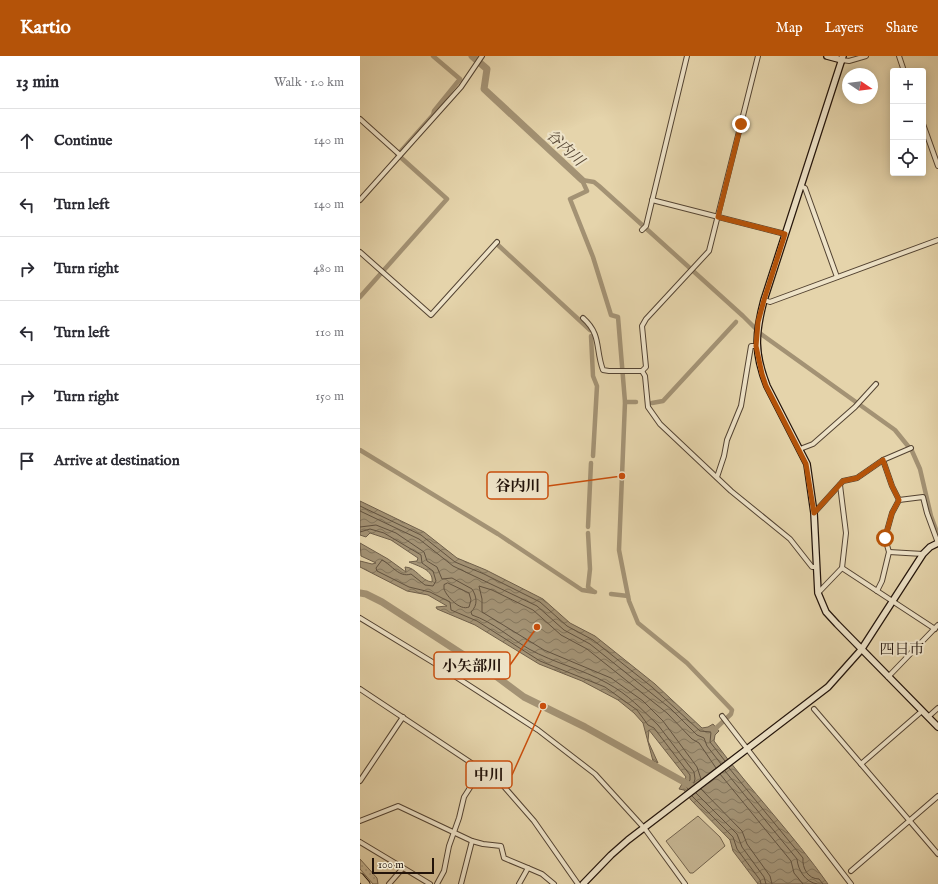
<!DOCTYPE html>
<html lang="en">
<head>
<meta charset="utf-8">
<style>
	body { margin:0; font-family:"IM FELL English","Noto Serif JP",serif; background:#f2f2f3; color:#2b2b33 }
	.controls { position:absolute; right:12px; top:12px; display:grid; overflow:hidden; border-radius:4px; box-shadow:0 2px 10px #0003 }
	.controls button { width:36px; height:36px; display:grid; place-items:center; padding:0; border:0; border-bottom:1px solid #e1e1e2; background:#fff; color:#2b2b33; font:20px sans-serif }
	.compass { position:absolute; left:482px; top:12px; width:36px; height:36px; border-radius:50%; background:#fff; box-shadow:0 2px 10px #0003; rotate:103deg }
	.scale { position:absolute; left:12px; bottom:10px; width:62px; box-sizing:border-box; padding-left:4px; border:2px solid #22130a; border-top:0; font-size:11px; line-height:14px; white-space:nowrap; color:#22130a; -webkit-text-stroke:3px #eee3c8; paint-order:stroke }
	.stop { position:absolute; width:12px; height:12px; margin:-9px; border:3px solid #b45309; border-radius:50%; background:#fff }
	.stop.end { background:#b45309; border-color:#fff; box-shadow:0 1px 4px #0008 }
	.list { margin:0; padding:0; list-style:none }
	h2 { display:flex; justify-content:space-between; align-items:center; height:52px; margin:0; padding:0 16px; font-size:17px }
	h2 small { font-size:13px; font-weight:400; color:#7c7c81 }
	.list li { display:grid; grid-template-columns:26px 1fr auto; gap:12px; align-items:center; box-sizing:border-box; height:64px; padding:0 16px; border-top:1px solid #e1e1e2 }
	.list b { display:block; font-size:15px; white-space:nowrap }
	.list em { font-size:13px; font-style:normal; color:#7c7c81 }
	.icon { flex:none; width:22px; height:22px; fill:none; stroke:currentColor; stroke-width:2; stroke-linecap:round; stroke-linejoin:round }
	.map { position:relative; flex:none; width:578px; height:828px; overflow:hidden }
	header { display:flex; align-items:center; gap:24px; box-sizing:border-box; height:56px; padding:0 20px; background:#b45309; color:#fff }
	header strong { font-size:19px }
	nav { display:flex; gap:22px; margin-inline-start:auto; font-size:14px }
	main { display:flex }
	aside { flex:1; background:#fff }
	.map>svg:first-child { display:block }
	.grass { fill:url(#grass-dots); stroke:#73634d }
	.garden { fill:#c4b390; stroke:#73634d }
	.water { fill:url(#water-waves); stroke:#6f5f4a }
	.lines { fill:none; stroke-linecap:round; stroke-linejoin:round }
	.shore { stroke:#62523f; stroke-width:1 }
	.canal { stroke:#a39274; stroke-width:4.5 }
	.river { stroke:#a39274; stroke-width:7 }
	.street-casing { stroke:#534332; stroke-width:6 }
	.secondary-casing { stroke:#22130a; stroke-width:8 }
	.highway-casing { stroke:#22130a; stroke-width:9 }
	.street { stroke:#eee3c8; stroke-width:4 }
	.secondary { stroke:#eee3c8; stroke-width:5.5 }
	.highway { stroke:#e5d4ab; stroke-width:7 }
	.route { stroke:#b45309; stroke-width:5 }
	.labels { text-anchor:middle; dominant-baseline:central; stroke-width:4; stroke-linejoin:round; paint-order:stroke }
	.water-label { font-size:15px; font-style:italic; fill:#564634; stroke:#eee3c8 }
	.neighbourhood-label { font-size:15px; fill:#22130a; stroke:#eee3c8 }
	.leader { fill:none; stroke:#ca4e0c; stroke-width:1.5 }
	.callout-dot { fill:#ca4e0c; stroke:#eee3c8; stroke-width:1.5 }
	.callout { fill:#eee3c8; stroke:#ca4e0c; stroke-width:1.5 }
	.callout-label { font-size:15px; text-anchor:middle; font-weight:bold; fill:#22130a }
</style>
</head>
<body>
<header>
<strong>Kartio</strong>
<nav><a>Map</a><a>Layers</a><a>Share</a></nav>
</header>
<main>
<aside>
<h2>13 min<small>Walk · 1.0 km</small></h2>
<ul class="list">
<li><svg class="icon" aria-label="ahead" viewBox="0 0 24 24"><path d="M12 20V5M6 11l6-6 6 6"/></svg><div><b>Continue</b></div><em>140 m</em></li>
<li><svg class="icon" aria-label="left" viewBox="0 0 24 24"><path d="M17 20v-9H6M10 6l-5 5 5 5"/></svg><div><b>Turn left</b></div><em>140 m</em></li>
<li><svg class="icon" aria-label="right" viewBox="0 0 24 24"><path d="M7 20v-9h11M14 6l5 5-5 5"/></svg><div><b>Turn right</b></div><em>480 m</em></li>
<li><svg class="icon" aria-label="left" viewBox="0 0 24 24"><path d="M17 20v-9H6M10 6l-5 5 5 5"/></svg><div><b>Turn left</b></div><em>110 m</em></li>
<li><svg class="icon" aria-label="right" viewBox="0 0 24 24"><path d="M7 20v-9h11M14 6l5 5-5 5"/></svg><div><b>Turn right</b></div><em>150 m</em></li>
<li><svg class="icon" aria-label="arrive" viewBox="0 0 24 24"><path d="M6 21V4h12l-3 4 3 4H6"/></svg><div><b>Arrive at destination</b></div></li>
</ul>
</aside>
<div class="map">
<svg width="578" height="828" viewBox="0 0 578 828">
	<defs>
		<pattern id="grass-dots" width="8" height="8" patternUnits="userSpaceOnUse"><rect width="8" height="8" fill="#c4b390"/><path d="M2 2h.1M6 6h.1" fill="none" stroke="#a8997b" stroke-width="1.8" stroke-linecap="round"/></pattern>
		<pattern id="water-waves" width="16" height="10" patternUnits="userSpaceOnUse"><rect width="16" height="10" fill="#a39274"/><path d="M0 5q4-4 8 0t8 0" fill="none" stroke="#84765d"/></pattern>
	</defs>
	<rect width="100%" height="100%" fill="#e5d4ab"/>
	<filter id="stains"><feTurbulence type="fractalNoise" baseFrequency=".005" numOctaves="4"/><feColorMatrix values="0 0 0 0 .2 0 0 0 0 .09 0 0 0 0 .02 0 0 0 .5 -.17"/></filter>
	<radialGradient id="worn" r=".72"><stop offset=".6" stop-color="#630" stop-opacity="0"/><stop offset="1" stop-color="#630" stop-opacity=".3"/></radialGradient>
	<path class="grass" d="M0,803L17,822L18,828H13L0,813Z"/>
	<path class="garden" d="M338,760L360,781L365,790L333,817H330L306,785Z"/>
	<path class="water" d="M0,445L64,476L97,502L126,514L183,543L210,567L235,580L295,628L342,672L348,671L353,668L359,675L355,679L354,685C390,734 433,778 468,828H398L373,795L370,784L331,744L324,734L319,733L326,721L289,674L288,685L298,707L293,705L283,667L274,657L258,644L222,625L179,608L115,569L77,553L76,551L87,550L68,539L47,535L0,511V505L12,508L16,507L1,500L0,487L28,503L46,516L45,511C56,511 61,525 72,526C74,514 58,510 49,506L57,505L58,502L31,484L10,477L6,481L0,479Z"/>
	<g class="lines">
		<g class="shore">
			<path d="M0,450L61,479L95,506L124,518L180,546L207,570L233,584L292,631L340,675L351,676L350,686L365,705"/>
			<path d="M0,455L59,483L93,510L177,550L204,574L230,588L311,653L337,679L344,682L347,690L361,708"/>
			<path d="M0,471L16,469L36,477L64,496L67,505L77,511L82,523L92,522L112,533C117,541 118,549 111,556L112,559C133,566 150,582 169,593C194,607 222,613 247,627C269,639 281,653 298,669L334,716L335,723L333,730"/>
			<path d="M0,476L10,473L24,477L61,499L62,507L73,515L76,525L73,530L65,529L51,518C39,522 32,509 22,504L16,512L17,515L49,531L70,536L90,546L91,554L117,565L180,605L245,631L277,654L288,669L294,672L330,719V724L326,730L328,733"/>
			<path d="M88,527L109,537L111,544L109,551C100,555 87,541 84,533V529Z"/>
			<path d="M369,712L443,802C442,812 448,823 459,823L463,828"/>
			<path d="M365,715L437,803C438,814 445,826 457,828"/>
			<path d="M360,718L431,805L434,817L443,828"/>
			<path d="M341,723L337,711L303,665L283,645L251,622L184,594L122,556V543L119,530L132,534L173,554L201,579L227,593L307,657L332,683L339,687L356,712"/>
			<path d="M341,733L382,775L387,788L410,820L412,828"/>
			<path d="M336,737L377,778L382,791L404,821L406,828"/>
			<path d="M332,740L373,781L377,793L400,824L401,828"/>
		</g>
		<g class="canal">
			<path d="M41,95L73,59L74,55L100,23L73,0"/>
			<path d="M222,124L227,135L210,143L233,201L251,259L258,261L265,346L259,494L269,545L278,567L327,607L372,654L371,658L353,675"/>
			<path d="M222,124L234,126L239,130L383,260L401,278L535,374L552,395L560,413L571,460L578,479"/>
			<path d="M138,189L230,274"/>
			<path d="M0,241L87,143L37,98"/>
			<path d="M231,280L233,320L237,330L233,400"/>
			<path d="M265,346H276"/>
			<path d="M292,347L303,345L376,266"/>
			<path d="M0,394L138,478L222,534L235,536"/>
			<path d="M228,471L231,407"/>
			<path d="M228,477L230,513L228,531L233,535"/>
			<path d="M251,538L268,540"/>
		</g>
		<g class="river">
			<path d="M112,0L127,13L124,33L222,124"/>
			<path d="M0,537L6,538L22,546L133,618L164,641L225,671L333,731"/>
		</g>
		<g class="street-casing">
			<g id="street">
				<path d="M539,0L544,15"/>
				<path d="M482,4L489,5L506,0"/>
				<path d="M0,63L40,99"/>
				<path d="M563,68L578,110"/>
				<path d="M441,130L445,132L477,221"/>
				<path d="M0,144L101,31L122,0"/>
				<path d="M292,144L425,178"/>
				<path d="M282,174L286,170L327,0"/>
				<path d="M0,196L71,259L137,186"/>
				<path d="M404,244L410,246L578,184"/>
				<path d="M223,262C242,279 235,293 243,314L249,315H282L285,320L288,351L300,368L371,435L430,483L452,511H455"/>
				<path d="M282,315L286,311L282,270L286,263L349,195L398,0"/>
				<path d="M440,393L453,388L495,351L516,328"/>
				<path d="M357,421L364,400L367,384L381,350L391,290H396"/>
				<path d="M539,444L532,430L523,404L551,392"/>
				<path d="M454,457L483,425L497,422L523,404"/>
				<path d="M529,496L563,498"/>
				<path d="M482,512L575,573"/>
				<path d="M517,535L522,525L529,496L525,482L532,457L539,444L563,441L567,457L578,487"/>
				<path d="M458,537L482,512L486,477L480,429"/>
				<path d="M0,562L79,610L178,674L235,718L285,773L325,828"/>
				<path d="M528,621L578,569"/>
				<path d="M0,633L140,726L174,765L218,828"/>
				<path d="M454,653L578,798"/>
				<path d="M362,660L491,828"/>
				<path d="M568,661L578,652"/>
				<path d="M501,708L562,655"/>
				<path d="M0,725L43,661"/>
				<path d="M0,765L38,750L112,785L101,828"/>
				<path d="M112,785L123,788L141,790L144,802L168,812"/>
				<path d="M0,786L70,828"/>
				<path d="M491,815L578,740"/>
				<path d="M29,828L43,812"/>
				<path d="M77,828L84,815L89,790L99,762L104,741L122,713"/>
				<path d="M159,828L168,812L182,818L194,828"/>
			</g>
		</g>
		<g class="secondary-casing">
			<g id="secondary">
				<path d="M467,0L482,4"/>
				<path d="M483,0L404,244C395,278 394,297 407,330L447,408L454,457L458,537L466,556L477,568L578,671"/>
				<path d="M223,828L251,799L268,784L468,631L501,594L563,498L570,491L578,487"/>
			</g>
		</g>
		<g class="highway-casing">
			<path id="highway" d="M0,821L6,828"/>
		</g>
		<use href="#street" class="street"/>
		<use href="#secondary" class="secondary"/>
		<use href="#highway" class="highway"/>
	</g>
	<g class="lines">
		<path class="route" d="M381,68L358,161L425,178L404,244L398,266L396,290L402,318L406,330L446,408L454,457L483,425L497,422L523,404L532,430L539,444L532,457L525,482"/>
	</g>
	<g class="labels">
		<g class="water-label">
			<text transform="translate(205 92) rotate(43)">谷内川</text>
		</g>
		<g class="neighbourhood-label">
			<text x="542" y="593">四日市</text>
		</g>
	</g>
	<path class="leader" d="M262 420L188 430M177 571L150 609M183 650L152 719"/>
	<g class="callout-dot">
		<circle cx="262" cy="420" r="4"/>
		<circle cx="177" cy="571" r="4"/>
		<circle cx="183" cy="650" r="4"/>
	</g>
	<g class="callout">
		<rect x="127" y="416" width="61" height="27" rx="4"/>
		<rect x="74" y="596" width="76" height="27" rx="4"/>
		<rect x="106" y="705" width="46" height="27" rx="4"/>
	</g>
	<g class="callout-label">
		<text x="158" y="435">谷内川</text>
		<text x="112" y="615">小矢部川</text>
		<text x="129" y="724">中川</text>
	</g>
	<rect width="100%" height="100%" filter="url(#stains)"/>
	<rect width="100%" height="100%" fill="url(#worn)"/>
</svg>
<div class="controls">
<button>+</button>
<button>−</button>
<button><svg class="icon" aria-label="locate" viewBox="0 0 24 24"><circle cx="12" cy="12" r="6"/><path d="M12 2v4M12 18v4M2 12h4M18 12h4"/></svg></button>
</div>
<svg class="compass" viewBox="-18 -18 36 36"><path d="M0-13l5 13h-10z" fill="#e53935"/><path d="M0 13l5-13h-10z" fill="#7c7c81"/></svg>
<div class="scale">100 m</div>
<div class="stop" style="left:525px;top:482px"></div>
<div class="stop end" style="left:381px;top:68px"></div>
</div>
</main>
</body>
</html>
